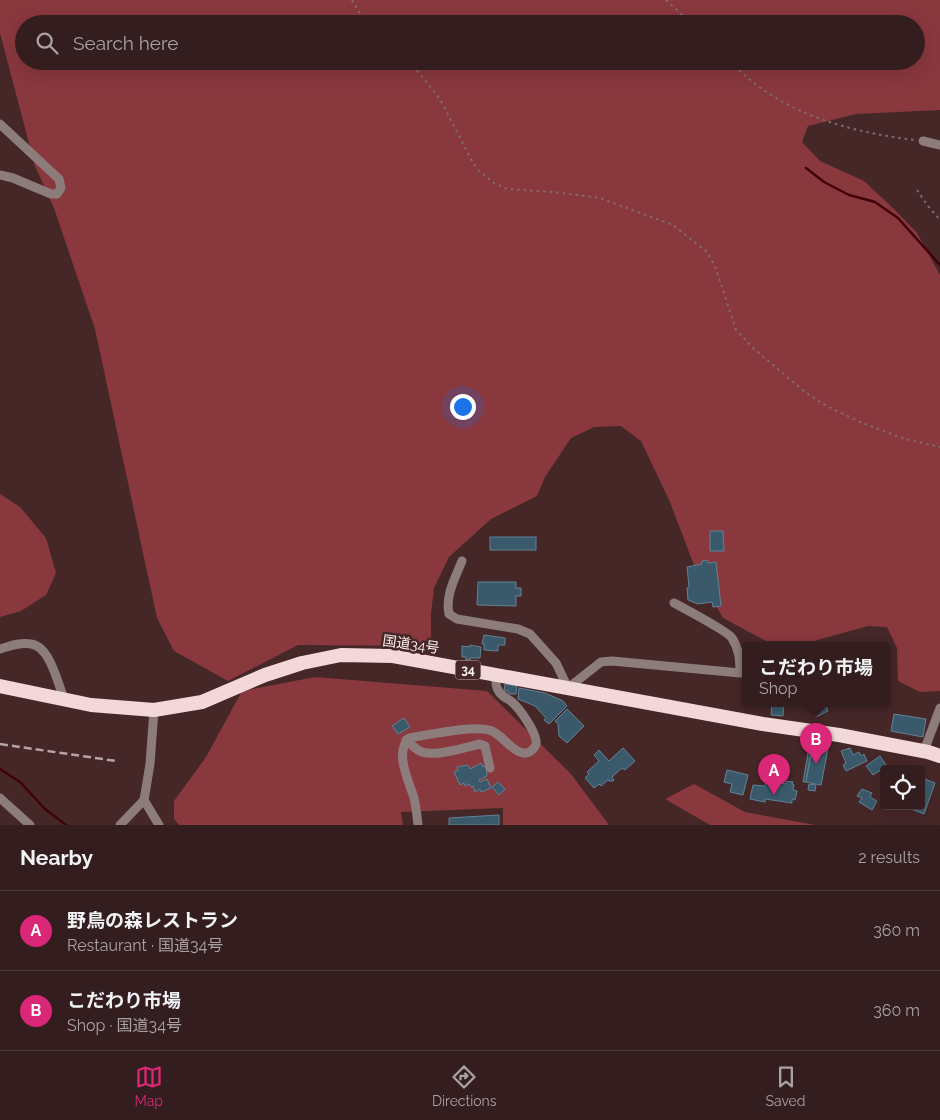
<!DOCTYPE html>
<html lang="en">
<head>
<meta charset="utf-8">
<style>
	body { margin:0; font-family:Raleway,"Noto Sans JP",sans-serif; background:#3c2627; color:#f1f3f6 }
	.controls { position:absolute; right:15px; bottom:15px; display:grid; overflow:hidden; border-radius:5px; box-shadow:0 5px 20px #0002 }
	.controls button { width:45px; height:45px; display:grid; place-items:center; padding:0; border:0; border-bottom:1px solid #4e3b3c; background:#341d1e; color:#f1f3f6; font:25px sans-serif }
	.you { position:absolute; left:462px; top:406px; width:18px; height:18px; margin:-12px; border:4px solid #fff; border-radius:50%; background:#1a73e8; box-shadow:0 0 0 8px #1a73e833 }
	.badge { display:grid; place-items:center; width:32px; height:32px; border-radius:50%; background:#db2777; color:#fff; font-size:16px; font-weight:700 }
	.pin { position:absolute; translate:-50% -41px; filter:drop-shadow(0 1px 2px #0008) }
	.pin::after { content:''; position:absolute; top:26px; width:18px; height:15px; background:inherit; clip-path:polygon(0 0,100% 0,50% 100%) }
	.popup { position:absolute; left:742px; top:642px; width:148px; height:65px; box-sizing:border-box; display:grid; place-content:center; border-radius:5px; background:#341d1e; filter:drop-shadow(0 1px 4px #0005); font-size:16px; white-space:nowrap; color:#a9a2a4 }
	.popup b { font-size:19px; color:#f1f3f6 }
	.popup::after { content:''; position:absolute; left:50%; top:100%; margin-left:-10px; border:10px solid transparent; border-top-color:#341d1e }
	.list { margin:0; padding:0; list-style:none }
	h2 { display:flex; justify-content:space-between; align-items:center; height:65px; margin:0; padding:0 20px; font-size:21px }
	h2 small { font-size:16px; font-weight:400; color:#a9a2a4 }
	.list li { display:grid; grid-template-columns:32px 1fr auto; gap:15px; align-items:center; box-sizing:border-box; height:80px; padding:0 20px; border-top:1px solid #4e3b3c }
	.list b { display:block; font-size:19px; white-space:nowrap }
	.list p { margin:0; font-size:16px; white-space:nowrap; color:#a9a2a4 }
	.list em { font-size:16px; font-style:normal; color:#a9a2a4 }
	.icon { flex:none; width:28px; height:28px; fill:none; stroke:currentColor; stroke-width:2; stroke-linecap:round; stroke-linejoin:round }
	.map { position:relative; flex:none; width:940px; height:825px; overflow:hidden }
	.search { position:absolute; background:#341d1e; box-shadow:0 5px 20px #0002; left:15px; right:15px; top:15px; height:55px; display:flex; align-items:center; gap:12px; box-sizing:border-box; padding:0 18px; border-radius:28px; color:#a9a2a4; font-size:19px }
	.sheet { height:225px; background:#341d1e }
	nav { display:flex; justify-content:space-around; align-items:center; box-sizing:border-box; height:70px; border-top:1px solid #4e3b3c; background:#341d1e; font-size:14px; color:#a9a2a4 }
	nav a { display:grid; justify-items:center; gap:2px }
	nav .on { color:#db2777 }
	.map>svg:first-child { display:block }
	.green { fill:#89383e; fill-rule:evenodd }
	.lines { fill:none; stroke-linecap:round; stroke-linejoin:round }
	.stream { stroke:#42000c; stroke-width:2.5 }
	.building { fill:#3a5a6b; stroke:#618295 }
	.path { stroke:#836a6a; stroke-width:2; stroke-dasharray:2.5 4; stroke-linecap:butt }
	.minor { stroke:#8d7c7c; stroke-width:9 }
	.trunk { stroke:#f2d8d8; stroke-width:14 }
	.rail { stroke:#b7a3a3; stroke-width:2.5; stroke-dasharray:8 4; stroke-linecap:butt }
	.labels { text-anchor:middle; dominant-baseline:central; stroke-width:5; stroke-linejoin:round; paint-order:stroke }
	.shield { fill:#462728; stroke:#c7b4b5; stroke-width:1 }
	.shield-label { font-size:12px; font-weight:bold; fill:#fef1f1 }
	.street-label { font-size:14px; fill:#fef1f1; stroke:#462728 }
</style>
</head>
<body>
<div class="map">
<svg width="940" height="825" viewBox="0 0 940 825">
	<rect width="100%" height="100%" fill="#462728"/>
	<g class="green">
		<path d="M0,0H940V110L856,114L808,126L802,142L820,161L864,181L896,211L917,233L940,275V691L920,692L898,681L897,648L887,627L868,626L814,641H766L723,618L697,573L670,502L641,441L621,426L594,427L571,438L545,477L537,496L491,519L449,557L434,588L431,613V646L298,645L228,681L174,651L157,618L95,329L54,208L35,166L0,33ZM24,24H916V61H24Z"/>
		<path d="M0,494L20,507L46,538L56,573L46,595L21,611L0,617Z"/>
		<path d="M315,677L487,691L571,774L609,825H503V808L401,812L403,825H179L174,819V801L206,757L242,691Z"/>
		<path d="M694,784L745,812L815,825H710L665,799Z"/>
	</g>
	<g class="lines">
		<g class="stream">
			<path d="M806,168L824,182L849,195L875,202L898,218L940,265"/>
			<path d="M0,769L20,782L45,809L66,825"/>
		</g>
	</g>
	<g class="building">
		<path d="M710,531H723L724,551H710Z"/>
		<rect x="490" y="537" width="46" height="13"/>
		<path d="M707,560L708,563L716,562L721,606L713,607L712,602L698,604L688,600L687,588L689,587L687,567L702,564V561Z"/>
		<path d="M478,582H516V588H521V596H516V606L477,605Z"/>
		<path d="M484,635L505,638V645H498V651L484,650V644H482Z"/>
		<path d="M470,645L481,647L480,658H470V660H466V657H462V646L470,647Z"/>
		<path d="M505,684L517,686L516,694H509L508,691H504Z"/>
		<path d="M519,688L545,693L563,701L567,706L549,724L544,720L546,718L535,706L518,699Z"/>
		<path d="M772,703H784L783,716L771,715Z"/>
		<path d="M809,703H825L828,711L816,717Z"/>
		<path d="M567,709L584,726L567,743L559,736L558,724L555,721Z"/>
		<path d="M894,714L926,719L923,737L891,731Z"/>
		<path d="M404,718L410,727L398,734L392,726Z"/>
		<path d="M809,747L812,748L806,782H803Z"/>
		<path d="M623,748L635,761L625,770L622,768L612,777L614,780L613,781H609L608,780L601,786L599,784L594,788L585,778L589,774L587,772L599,761L594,755L599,750L609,761Z"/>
		<path d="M812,748L828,749L821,785L806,782Z"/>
		<path d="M850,748L853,755L859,752L861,756L864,754L867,761L846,771L843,765L846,763L841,751Z"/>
		<path d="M880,756L886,765L880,769L881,770L873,775L866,766Z"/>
		<path d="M481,763L483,767L486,766L487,776L479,780L480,782L487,779L491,788L481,792L480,789L475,792L473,786L471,787L469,784L465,786L464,783L460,785L454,772L458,770L457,767L468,765L470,769Z"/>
		<path d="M727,770L748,775L743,795L730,792L732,784L724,782Z"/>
		<path d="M922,778L935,783L924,814L911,809L912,806H921Z"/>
		<path d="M766,780L786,784V781L793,782L792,784L794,785L793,790L797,791L795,800L792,799V803L765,799V802L750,799L753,785L765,786Z"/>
		<path d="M498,782L505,789L499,795L492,787Z"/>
		<path d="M809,784L816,785L815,791L808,790Z"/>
		<path d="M862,789L872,793L870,797L877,801L872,810L859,802L862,798L857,796Z"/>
		<path d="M499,815V825H449V818Z"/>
	</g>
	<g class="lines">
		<g class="path">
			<path d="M352,0L366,24"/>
			<path d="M666,0L692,24"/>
			<path d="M408,61L421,75L440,99L473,163L479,171L494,183L507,189L555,192L600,198L673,225L706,251L715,266L736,330L753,348L805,392L823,404L860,422L905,439L940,447"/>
			<path d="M730,61C779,113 845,131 914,140"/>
			<path d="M917,190L928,206L940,220"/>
		</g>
		<g class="minor">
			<path d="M0,124L59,179L61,188L57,194H51L13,178L0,175"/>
			<path d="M923,141L940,145"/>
			<path d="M462,561C455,578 445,596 449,614L457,619L518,629L530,634L556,663L568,688L601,662L612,661L740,673C740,660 739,649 732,638C727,631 685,609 674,603"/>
			<path d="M0,649C10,646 20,642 31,644C50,646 58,684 64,699"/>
			<path d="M406,740C411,744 416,750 422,752C435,757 466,747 480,744L485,746L490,768"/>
			<path d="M924,751L940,708"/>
			<path d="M0,798L30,825"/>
			<path d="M144,800L159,825"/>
			<path d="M120,825L144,800L150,764L154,710"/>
			<path d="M418,825C417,816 416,806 414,798C409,781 394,753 409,738C428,735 475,724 492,731C504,736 519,762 532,750C533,749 536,746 536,744C538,734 519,708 512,702C506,697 501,697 498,690C495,685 496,680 496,675"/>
		</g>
		<path class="trunk" d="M0,686L91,705L154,710L202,702L265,675L302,663L341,655L393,656L763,724L839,735L928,752L940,756"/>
		<path class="rail" d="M0,744L116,761"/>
	</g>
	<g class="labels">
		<rect class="shield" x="455.5" y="660.5" width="25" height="19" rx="4"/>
		<g class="shield-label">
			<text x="468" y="670">34</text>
		</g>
		<g class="street-label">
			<text transform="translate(411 644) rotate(8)">国道34号</text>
		</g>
	</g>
</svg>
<div class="controls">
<button><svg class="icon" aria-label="locate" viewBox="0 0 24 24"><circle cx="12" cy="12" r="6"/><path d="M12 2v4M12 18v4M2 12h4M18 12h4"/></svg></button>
</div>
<div class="you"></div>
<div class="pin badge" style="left:774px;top:795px">A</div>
<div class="pin badge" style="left:816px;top:764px">B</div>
<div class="popup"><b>こだわり市場</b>Shop</div>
<div class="search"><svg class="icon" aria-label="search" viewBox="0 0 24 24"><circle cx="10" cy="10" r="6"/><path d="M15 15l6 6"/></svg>Search here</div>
</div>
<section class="sheet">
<h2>Nearby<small>2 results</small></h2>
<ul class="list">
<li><span class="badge">A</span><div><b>野鳥の森レストラン</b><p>Restaurant · 国道34号</p></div><em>360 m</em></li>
<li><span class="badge">B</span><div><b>こだわり市場</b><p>Shop · 国道34号</p></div><em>360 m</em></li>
</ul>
</section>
<nav>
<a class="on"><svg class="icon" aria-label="map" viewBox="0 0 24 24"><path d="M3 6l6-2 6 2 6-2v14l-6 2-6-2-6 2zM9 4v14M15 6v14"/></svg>Map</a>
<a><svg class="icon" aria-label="directions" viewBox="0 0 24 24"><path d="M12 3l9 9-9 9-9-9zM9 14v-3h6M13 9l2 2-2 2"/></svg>Directions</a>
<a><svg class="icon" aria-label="saved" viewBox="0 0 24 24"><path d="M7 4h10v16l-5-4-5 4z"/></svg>Saved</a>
</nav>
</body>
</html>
